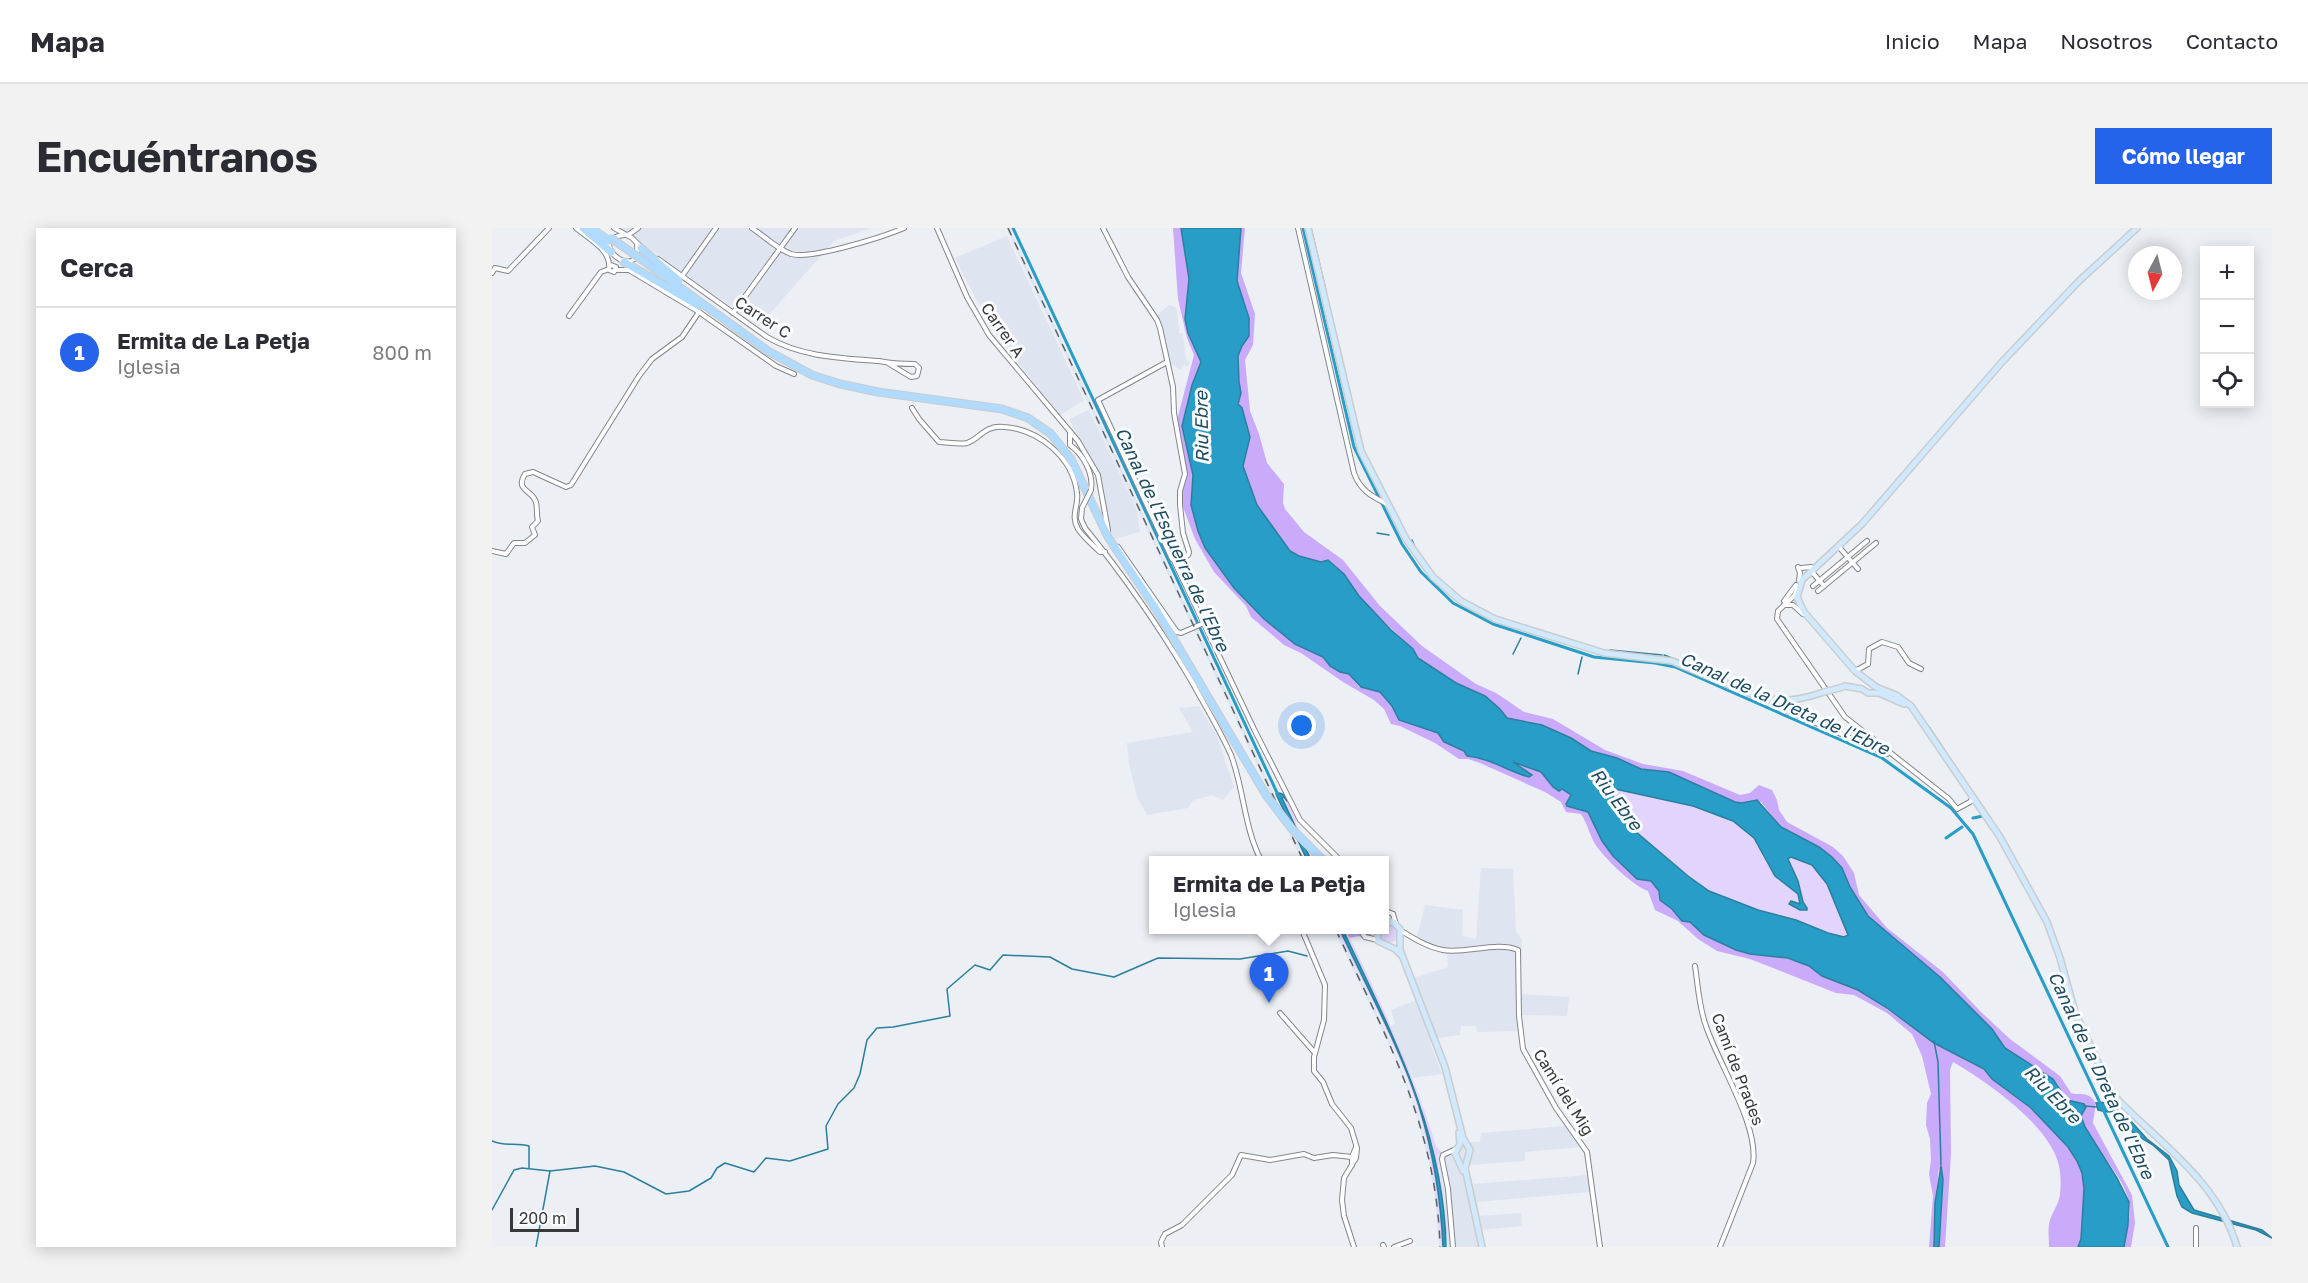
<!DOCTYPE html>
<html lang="es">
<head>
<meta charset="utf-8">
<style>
	body { margin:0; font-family:"Golos Text",sans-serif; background:#f2f2f3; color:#2b2b33 }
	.controls { position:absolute; right:18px; top:18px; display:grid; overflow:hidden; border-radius:0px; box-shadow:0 3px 15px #0003 }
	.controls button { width:54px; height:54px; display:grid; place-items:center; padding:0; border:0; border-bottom:2px solid #e1e1e2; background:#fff; color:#2b2b33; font:30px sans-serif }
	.compass { position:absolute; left:1636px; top:18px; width:54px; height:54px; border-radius:50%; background:#fff; box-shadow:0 3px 15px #0003; rotate:187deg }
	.scale { position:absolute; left:18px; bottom:15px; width:69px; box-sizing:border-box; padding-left:6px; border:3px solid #38393b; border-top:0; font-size:16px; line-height:21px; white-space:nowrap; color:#38393b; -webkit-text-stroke:4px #fbfcfe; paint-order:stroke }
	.you { position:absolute; left:810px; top:498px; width:21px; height:21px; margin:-15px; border:4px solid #fff; border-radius:50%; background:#1a73e8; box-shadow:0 0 0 9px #1a73e833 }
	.badge { display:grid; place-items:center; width:39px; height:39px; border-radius:50%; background:#2563eb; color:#fff; font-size:20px; font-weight:700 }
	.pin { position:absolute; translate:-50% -50px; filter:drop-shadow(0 2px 3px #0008) }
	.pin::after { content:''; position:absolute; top:32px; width:21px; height:18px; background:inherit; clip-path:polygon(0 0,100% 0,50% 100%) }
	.popup { position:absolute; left:657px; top:628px; width:240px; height:78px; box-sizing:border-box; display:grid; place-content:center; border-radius:0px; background:#fff; filter:drop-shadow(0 2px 4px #0005); font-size:20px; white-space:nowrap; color:#7c7c81 }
	.popup b { font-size:22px; color:#2b2b33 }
	.popup::after { content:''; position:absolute; left:50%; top:100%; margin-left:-12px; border:12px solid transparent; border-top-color:#fff }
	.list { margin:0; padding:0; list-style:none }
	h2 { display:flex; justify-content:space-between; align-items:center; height:78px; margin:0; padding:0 24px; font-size:26px }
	h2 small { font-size:20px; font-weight:400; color:#7c7c81 }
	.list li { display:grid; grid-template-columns:39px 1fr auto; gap:18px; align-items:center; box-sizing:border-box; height:90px; padding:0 24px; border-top:2px solid #e1e1e2 }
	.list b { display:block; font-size:22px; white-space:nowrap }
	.list p { margin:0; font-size:20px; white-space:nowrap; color:#7c7c81 }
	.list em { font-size:20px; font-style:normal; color:#7c7c81 }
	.icon { flex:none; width:33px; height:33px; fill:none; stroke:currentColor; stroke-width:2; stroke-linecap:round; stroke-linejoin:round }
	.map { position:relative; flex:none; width:1780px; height:1019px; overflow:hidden; border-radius:0px }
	header { display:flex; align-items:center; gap:36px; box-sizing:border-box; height:84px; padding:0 30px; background:#fff; border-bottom:2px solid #e1e1e2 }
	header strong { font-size:28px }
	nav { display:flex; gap:33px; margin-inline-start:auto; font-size:21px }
	.intro { display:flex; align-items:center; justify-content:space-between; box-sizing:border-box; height:144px; padding:0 36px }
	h1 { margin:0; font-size:42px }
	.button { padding:15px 27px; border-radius:0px; background:#2563eb; color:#fff; font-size:21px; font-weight:700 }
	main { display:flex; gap:36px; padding:0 36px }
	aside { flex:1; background:#fff; border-radius:0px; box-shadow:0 3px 15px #0003 }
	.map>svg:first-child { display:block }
	.built { fill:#dee4f0 }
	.green { fill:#e2d4fc }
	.forest { fill:#c9aafb }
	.water { fill:#279dc7; stroke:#2c7f9d; stroke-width:1.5; fill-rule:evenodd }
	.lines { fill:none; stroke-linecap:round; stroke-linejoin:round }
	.stream { stroke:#2c7f9d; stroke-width:1.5 }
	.canal { stroke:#279dc7; stroke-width:3 }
	.minor-casing { stroke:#84868b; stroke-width:6 }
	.major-casing { stroke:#cbcccc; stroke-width:8 }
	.highway-casing { stroke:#cbcccc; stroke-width:9 }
	.minor { stroke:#fff; stroke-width:4 }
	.major { stroke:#d0e9ff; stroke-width:5 }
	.highway { stroke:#b1daff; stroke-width:7 }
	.rail { stroke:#5e6063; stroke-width:1.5; stroke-dasharray:8 8; stroke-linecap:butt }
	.minor-bridge-casing { stroke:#84868b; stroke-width:6; stroke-linecap:butt }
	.major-bridge-casing { stroke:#cbcccc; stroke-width:8; stroke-linecap:butt }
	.highway-bridge-casing { stroke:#cbcccc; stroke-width:9; stroke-linecap:butt }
	.minor-bridge { stroke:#fff; stroke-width:4 }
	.major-bridge { stroke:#d0e9ff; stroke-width:5 }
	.highway-bridge { stroke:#b1daff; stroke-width:7 }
	.labels { text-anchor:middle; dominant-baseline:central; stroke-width:6; stroke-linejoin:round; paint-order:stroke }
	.street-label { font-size:16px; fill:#38393b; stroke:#fbfcfe }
	.water-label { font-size:18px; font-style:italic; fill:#1e4c5f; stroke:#fbfcfe }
</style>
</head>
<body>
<header>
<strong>Mapa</strong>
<nav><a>Inicio</a><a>Mapa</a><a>Nosotros</a><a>Contacto</a></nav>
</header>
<div class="intro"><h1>Encuéntranos</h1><a class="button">Cómo llegar</a></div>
<main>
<aside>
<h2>Cerca<small></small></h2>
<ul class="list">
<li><span class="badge">1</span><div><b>Ermita de La Petja</b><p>Iglesia</p></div><em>800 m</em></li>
</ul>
</aside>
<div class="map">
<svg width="1780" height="1019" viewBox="0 0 1780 1019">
	<rect width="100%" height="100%" fill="#eceff4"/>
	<g class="built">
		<path d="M128,0H380L342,13L267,98Z"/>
		<path d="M514,0H517L813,632H810L801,614Z"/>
		<path d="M515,8L592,172L568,187L500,102L463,30Z"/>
		<path d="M677,77L683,79L685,82L687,105H690L692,112L694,132L698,135L696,139L692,137L689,142L676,134L666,91V86Z"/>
		<path d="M597,182L645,282L648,304L623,311L617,302L612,259L607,245L577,191Z"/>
		<path d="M707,478L725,508L742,559L731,572L720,567L700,573L696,580L655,587L645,569L637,536L635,515L701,504L687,480Z"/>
		<path d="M989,640L1021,641L1024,703L1030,712L1028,766L1077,769L1075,788L1030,787V803L985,804L984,798H969L968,807L947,810L938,815L950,846L921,850L899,799L903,795L899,782L927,771L922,750L956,739L955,725L932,718L924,713L933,677L971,682L970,708L984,711Z"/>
		<path d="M842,702H845L897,810L924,878L938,928L943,954L949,1019H947L943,969L937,935L923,880L901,825Z"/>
		<path d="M1073,898L1089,919L1033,924V933L976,937L980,956L1096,947L1098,964L985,974L988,988L1029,985L1030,998L990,1002L993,1019H956L955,999L945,926L959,923L966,914H988L989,905Z"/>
	</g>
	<g class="green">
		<path d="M1123,561L1201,578L1243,594L1262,610L1275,636L1290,654L1306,666L1308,676L1299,673L1297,676L1311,683H1313L1306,653L1296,631L1299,629L1320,637L1335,656L1356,707L1352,709L1336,705L1304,692L1266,682L1217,663L1196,648L1143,603L1122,572L1121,565Z"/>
		<path d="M793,564L807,592L803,593L821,632H819L790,570L793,569V573V567L787,565Z"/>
		<path d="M893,696H900L906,702V709C899,721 886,714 887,702H892Z"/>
		<path d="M845,702H848C874,758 908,819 927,878C941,924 949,971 951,1019H949C946,971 939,924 925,878C905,817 873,759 845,702Z"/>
		<path d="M851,702H854C888,772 921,843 944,918L950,925L945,927L955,999L956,1019L946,942L929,876L904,814Z"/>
	</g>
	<g class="forest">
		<path d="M681,0H689L697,51L693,92L696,105L709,134L700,157L690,198L701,247L699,269L702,288L742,360L755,374L803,416L831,429L838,438L848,444L857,446L867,459L888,464L900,478L907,492L946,505L953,514L972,523L976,529C998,529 1016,544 1037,549L1040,547L1021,534L1049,544L1061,559L1070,561L1079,567L1074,576L1077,579L1096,584L1110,613L1121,628L1145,651L1159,653L1167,663L1168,672L1180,681L1189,692L1198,694L1212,707L1235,718L1258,726L1296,730L1317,738L1330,748L1366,762L1449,817L1488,838L1500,851L1539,880L1576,919L1585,933L1590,945L1592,961L1589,1011L1586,1019H1557C1557,1012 1556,1003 1557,996C1559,985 1567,977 1568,966C1569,958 1569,947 1567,938C1559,898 1495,854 1461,834L1458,842L1459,926L1453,1019H1447L1451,951L1447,940L1443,975L1442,1019H1437L1441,968L1437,946L1439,932L1438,911L1434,897L1435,875L1439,866L1430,828L1420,806L1395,785L1362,767L1344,765L1258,731L1225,723L1206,711L1186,693L1163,682L1156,663C1141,658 1112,630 1103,616C1098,607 1095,595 1089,586L1074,584L1069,574L1053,564L988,535L976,531H967L943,515L908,498L899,496L892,481L882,472L851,454L809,425L792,417L759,389L754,378L722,344L703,311L691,279L690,258L695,245L685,192L702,127L695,110L686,71Z"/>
		<path d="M749,0H753L749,45L763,86L761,117L753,132L758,183L767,206L775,235L792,256L791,275L793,281L812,304L851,332L888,378L930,418L984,456L1004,465L1032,484L1061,491L1113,522L1151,536L1191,543L1248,567L1258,565L1267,557L1280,562L1285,572L1287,582L1295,594L1341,619L1351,628L1362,645L1367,667L1395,700L1451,744L1489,784L1518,811L1568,848L1579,865C1584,867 1590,865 1595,867C1609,873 1601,885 1601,895L1640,967L1643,995L1639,1019H1632C1634,1005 1640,987 1637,973C1629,942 1598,919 1589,888L1592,882L1589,875H1582L1575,872L1570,866L1566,856L1553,845L1513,820L1500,801L1448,749L1376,688L1358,659L1350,640L1340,629L1327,619L1289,599L1269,574L1250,575L1243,574L1177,544L1149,541L1125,530L1099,523L1079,510L1050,497L1015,490C998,470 989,467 966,457C957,452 936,438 928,431C924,428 924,424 920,420C902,403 884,387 867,368C857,356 851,343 838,333L829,334L807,328L798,323L765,277L751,238L758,209L750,180L746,176L749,165L747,154L746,128L750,118L757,108V90L745,53Z"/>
		<path d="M854,702H881L879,707L881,712H874L867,708L858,710Z"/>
	</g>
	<g class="water">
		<path d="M689,0H749L745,53L757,90V108L750,118L746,128L747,154L749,165L746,176L750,180L758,209L751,238L765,277L798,323L807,328L829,334L836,332L852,346L867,368L899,402L921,421L926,430L964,455L993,468L1008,481L1015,490L1050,497L1079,510L1099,523L1125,530L1149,541L1177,544L1243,574L1250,575L1265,572L1289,599L1327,619L1340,629L1350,640L1358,659L1376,688L1448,749L1500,801L1513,820L1561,851L1575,872L1592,876L1594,879L1589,888L1593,899L1625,950L1637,974L1636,997L1632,1019H1586L1589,1011L1592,961L1590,945L1585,933L1576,919L1539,880L1500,851L1492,841L1442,815L1395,780L1366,762L1330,748L1317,738L1296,730L1258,726L1244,722L1212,707L1198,694L1190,693L1180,681L1168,672L1167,663L1159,653L1145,651L1121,628L1110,613L1096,584L1075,578L1074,576L1079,567L1070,561L1067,563L1061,559L1049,544L1021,534L1040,547L1037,549C1015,543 998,530 975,528L972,523L952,514L946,505L907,492L900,478L888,464L869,459L857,446L848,444L838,438L831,429L803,416L772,391L742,360L713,320L706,303L699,277L701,247L690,198L700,157L709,134L696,105L693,91L697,51ZM1123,561L1201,578L1241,593L1262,610L1283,648L1306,666L1308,676L1299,673L1297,676L1308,682H1315V680L1311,674L1306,653L1296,631L1299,629L1320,637L1335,656L1356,707L1352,709L1336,705L1304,692L1266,682L1217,663L1196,648L1143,603L1122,572L1121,565Z"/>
		<path d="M787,565L793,567L796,570L795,573L792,569L790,570L819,632H815L784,566Z"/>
		<path d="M848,702H851C899,804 952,903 954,1019H951C949,971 941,924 927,878C908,819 874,758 848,702Z"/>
		<path d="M1616,874L1637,891L1655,911L1677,928L1685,943L1687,957L1702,982L1770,1002L1780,1010L1764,1002L1700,985L1690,979L1685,968L1677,932L1661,917L1641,905L1632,891L1623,883L1616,884L1606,882L1604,875Z"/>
		<path d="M1449,938L1451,951L1447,1019H1442L1443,975Z"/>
	</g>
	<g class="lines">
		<g class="stream">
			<path d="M819,0L834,63"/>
			<path d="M885,305L897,307"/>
			<path d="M920,312L923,319"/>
			<path d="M1006,389L1036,399"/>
			<path d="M1118,422L1170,427"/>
			<path d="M1021,426L1029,410"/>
			<path d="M1172,427L1209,441"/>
			<path d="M1211,442L1226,449"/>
			<path d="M1086,446L1090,429"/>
			<path d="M1229,450L1254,461"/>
			<path d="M1261,464L1275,468"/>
			<path d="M1437,499L1453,523"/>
			<path d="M1459,532L1465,541"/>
			<path d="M1506,602L1517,619"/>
			<path d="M1442,813L1446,834L1449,937"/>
			<path d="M1592,878L1605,879"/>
			<path d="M0,913C12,919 24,914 37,918V940"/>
			<path d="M0,982L22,942L30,940L58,943"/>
			<path d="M44,1019L58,943L103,938L132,944L174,966L197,963L219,950L225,940L233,935L262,944L274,930L298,933L336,921L334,898L346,876L362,860L368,846L375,812L385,800L401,799L458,788L455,761L483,737L498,742L511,727L558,729L580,741L622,749L666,730L748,731L796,723L815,728"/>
		</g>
		<g class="canal">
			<path d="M521,0L787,569"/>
			<path d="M811,0L862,219L910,316L929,344L961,375L1001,396L1102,429L1163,435L1183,439L1390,530L1459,580L1481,606L1676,1019"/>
			<path d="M1481,590L1491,588"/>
			<path d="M1454,610L1470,599"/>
		</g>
		<g class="minor-casing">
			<g id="minor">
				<path d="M84,0C98,12 120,22 117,42L122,44L124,39L119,37"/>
				<path d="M122,0L140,10L150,20"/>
				<path d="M260,0C272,8 285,21 299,26C318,32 391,9 412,0"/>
				<path d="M445,0L475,69L497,107L586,213L606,247L616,302"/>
				<path d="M611,0L636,49L665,92L668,100L681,159L682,185L693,246L688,263V277L691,305L697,324L696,327L685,331L683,335L762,501L808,592L848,632"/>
				<path d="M806,0L862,245C868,262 879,268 895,276"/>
				<path d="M132,7C91,12 149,58 145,16"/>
				<path d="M136,7L146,0"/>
				<path d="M166,31L275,109C309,129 348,130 387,133C400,136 410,136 423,136L427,140L425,148L419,149L396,135"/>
				<path d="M0,45L3,40L16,43L57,0"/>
				<path d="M190,48L224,0"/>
				<path d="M207,84L284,138L302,146"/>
				<path d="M241,85L303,0"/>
				<path d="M77,88L109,44L117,41"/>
				<path d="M675,134L606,172L680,331L683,333"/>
				<path d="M420,180L427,191L447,214C455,214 467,217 475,215C488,211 492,197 512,199C547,201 581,230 585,265C587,278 578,287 586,301C591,309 601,317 608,324H613"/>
				<path d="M578,205V217C591,226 602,246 599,262"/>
				<path d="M590,280L589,291L593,300C633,349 668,400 700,454C713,478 728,502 739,527C752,561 752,600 769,632"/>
				<path d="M626,319L685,404L689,405L712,395"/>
				<path d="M1347,319L1366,341"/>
				<path d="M0,323L14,326L22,315H33L43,307L40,299L46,293C44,286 46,277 43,272C39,262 23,262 33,246L41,244L74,259L79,257L147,148L160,131L190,109L207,84L137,42H124"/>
				<path d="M1306,339L1308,345L1307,352"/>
				<path d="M1309,340L1319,339"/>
				<path d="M1321,345L1332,358"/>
				<path d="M1307,358L1302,368L1286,383L1285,391L1353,489L1457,571L1465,581L1478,574L1481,569"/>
				<path d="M1321,358L1375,313"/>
				<path d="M1326,363L1384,315"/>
				<path d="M1292,373L1304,357"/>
				<path d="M1292,377H1301L1311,386"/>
				<path d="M1363,443L1376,436L1377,421L1390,414L1406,419L1417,435L1429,441"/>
				<path d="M1296,483L1395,526"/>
				<path d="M892,682L901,686"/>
				<path d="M901,686L904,696"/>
				<path d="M810,702L833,757L832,792L822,829V843L831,854L840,876L859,900L865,920L864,930L852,950L850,972L852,988L862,1019"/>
				<path d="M868,702L873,709L886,712"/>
				<path d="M908,702C921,710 935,719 951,722C974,726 1005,713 1026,722L1027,788L1031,821L1064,880L1095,924L1108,1019"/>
				<path d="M1203,738C1206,757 1207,780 1214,798C1226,835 1267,897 1261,935L1228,1019"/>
				<path d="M788,785L823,825"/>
				<path d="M860,937V929L864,919"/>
				<path d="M1704,1000V1019"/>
				<path d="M891,1017L892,1019"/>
				<path d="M670,1019L669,1014L673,1006L690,997L740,947L749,927L778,932L812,926L822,930L841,927L860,929"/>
				<path d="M902,1019L918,1013"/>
				<path d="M961,1019L956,961L950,931L951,927L964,921"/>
			</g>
		</g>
		<g class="major-casing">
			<g id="major">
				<path d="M816,0L869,223L914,311L941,349L969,373L1003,391L1112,425L1180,433L1266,469C1290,475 1309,472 1332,464"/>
				<path d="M1645,0L1587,53L1510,134L1370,296L1310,352L1305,369L1312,384L1363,443L1384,459L1404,467L1419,478L1508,609L1555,694L1568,730L1583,784L1619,863L1628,874C1672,918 1727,956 1745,1019"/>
				<path d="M1353,458L1370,461L1376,465H1387L1412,476"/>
				<path d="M1280,473L1296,483"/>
				<path d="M892,694H901L908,701V722L953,839L971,910L978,922L973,940L990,1019"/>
				<path d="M885,702L886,713L903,721L908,726"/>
				<path d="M967,905L968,916L963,925L971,943"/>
			</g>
		</g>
		<g class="highway-casing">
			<g id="highway">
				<path d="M91,0L119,24"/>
				<path d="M99,0L117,13"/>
				<path d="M149,20L186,52"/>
				<path d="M146,29L276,123L320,147L348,156L386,164L510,181L536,190L559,206L579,231L616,309L664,381L774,567"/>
				<path d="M132,34L207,78"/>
				<path d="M892,693L894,694"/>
			</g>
		</g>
		<use href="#minor" class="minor"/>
		<use href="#major" class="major"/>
		<use href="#highway" class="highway"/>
		<g class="rail">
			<path d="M516,0L811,632"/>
			<path d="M844,702C893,807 945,899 948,1019"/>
		</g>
		<g class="minor-bridge-casing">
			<path id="minor-bridge" d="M590,280L599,262"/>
		</g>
		<g class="major-bridge-casing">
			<path id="major-bridge" d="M1332,464L1351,459"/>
		</g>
		<g class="highway-bridge-casing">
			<g id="highway-bridge">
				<path d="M119,10L146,29"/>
				<path d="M774,567L800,601L831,632"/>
			</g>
		</g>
		<use href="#minor-bridge" class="minor-bridge"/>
		<use href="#major-bridge" class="major-bridge"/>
		<use href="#highway-bridge" class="highway-bridge"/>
	</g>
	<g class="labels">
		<g class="street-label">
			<text transform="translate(271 89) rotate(33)">Carrer C</text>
			<text transform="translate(511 102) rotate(55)">Carrer A</text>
			<text transform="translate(1246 841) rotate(69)">Camí de Prades</text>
			<text transform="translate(1072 864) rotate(58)">Camí del Mig</text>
		</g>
		<g class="water-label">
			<text transform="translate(709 199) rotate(-91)">Riu Ebre</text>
			<text transform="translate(681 311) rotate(65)">Canal de l'Esquerra de l'Ebre</text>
			<text transform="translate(1293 475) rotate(24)">Canal de la Dreta de l'Ebre</text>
			<text transform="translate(1125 571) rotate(53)">Riu Ebre</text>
			<text transform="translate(1610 847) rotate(65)">Canal de la Dreta de l'Ebre</text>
			<text transform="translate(1561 866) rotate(46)">Riu Ebre</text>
		</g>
	</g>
</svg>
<div class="controls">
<button>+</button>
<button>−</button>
<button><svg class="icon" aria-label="locate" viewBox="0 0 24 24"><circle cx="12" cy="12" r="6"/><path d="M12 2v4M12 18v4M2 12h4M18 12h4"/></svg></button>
</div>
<svg class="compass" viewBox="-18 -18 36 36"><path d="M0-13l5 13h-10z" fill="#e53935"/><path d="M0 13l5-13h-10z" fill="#7c7c81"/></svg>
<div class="scale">200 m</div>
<div class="you"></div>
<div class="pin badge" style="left:777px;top:775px">1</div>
<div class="popup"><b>Ermita de La Petja</b>Iglesia</div>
</div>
</main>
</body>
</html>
